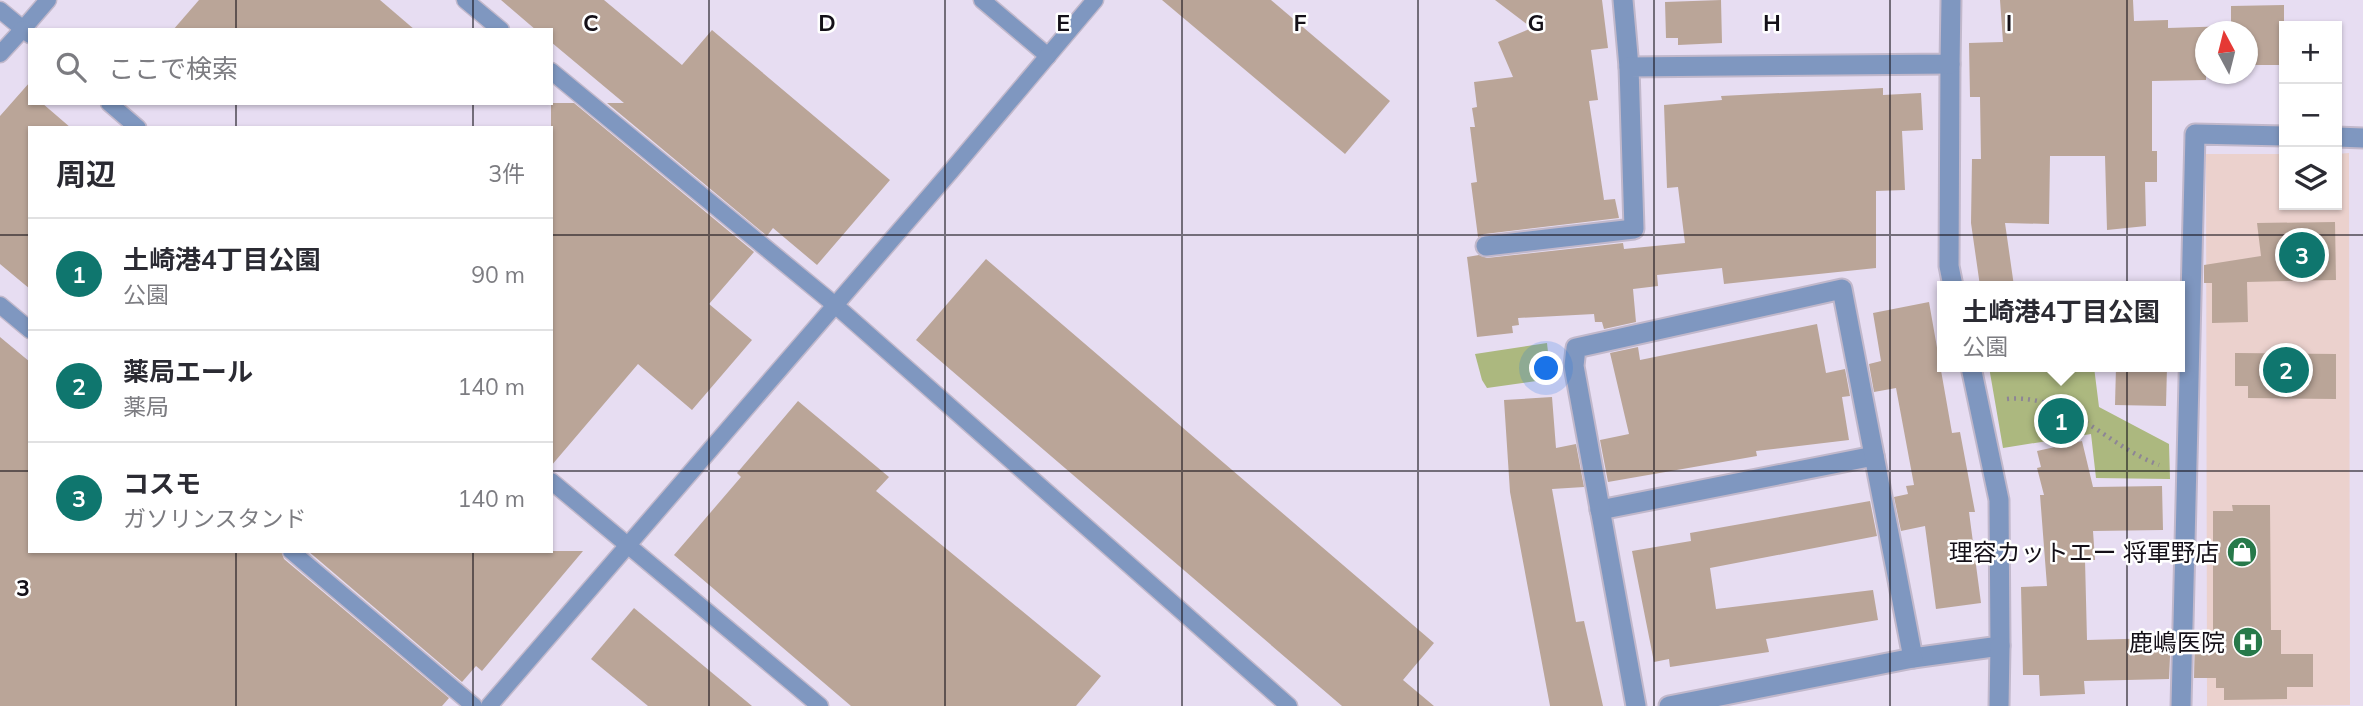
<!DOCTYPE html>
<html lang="ja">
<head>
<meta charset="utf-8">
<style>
	body { margin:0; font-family:Mulish,"Noto Sans JP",sans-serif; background:#f7f7f7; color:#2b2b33 }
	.controls { position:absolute; right:21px; top:21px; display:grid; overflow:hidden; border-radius:0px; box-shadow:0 2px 5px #0004 }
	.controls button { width:63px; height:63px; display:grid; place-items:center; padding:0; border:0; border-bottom:2px solid #e1e1e2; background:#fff; color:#2b2b33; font:35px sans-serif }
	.compass { position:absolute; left:2195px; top:21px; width:63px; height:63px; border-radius:50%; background:#fff; box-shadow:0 2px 5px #0004; rotate:353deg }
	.you { position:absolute; left:1547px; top:369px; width:24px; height:24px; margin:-18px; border:5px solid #fff; border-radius:50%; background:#1a73e8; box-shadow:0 0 0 10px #1a73e833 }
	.badge { display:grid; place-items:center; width:46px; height:46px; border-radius:50%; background:#0f766e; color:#fff; font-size:23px; font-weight:700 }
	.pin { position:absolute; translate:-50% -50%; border:4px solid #fff; box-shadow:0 2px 7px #0006 }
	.popup { position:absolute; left:1937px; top:281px; width:248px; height:91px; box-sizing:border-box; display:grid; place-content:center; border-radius:0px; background:#fff; filter:drop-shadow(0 2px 5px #0005); font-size:23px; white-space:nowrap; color:#7c7c81 }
	.popup b { font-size:26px; color:#2b2b33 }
	.popup::after { content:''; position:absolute; left:50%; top:100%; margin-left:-14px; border:14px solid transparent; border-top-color:#fff }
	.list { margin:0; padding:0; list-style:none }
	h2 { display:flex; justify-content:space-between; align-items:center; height:91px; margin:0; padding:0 28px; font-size:30px }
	h2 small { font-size:23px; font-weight:400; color:#7c7c81 }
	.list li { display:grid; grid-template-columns:46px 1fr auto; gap:21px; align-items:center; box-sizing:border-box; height:112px; padding:0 28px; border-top:2px solid #e1e1e2 }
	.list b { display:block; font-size:26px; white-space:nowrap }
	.list p { margin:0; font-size:23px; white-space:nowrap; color:#7c7c81 }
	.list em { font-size:23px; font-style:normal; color:#7c7c81 }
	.icon { flex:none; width:38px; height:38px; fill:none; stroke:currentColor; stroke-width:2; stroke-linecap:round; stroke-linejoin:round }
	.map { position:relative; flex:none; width:2363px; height:706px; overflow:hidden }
	.search { position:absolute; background:#fff; box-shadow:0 2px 5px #0004; left:28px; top:28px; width:525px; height:77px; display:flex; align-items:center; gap:18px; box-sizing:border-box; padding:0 24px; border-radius:0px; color:#7c7c81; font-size:26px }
	.panel { position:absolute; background:#fff; box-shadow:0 2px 5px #0004; left:28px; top:126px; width:525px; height:427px; border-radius:0px }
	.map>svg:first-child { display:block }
	.commercial { fill:#ebd1cd }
	.green { fill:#acb87f }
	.building { fill:#baa598 }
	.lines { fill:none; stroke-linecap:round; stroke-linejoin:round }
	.service-casing { stroke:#c1b8cb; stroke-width:19 }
	.minor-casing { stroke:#c1b8cb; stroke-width:23 }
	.path { stroke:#8d8595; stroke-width:4.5; stroke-dasharray:2 5; stroke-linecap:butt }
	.service { stroke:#7f97c0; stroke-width:16 }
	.minor { stroke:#7f97c0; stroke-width:19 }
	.grid { fill:none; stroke:#141018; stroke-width:2; stroke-opacity:0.55 }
	.labels { text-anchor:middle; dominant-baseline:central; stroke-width:5; stroke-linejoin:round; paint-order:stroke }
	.poi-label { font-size:24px; fill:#141018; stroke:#fff; text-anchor:end }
	.grid-label { font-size:23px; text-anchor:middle; font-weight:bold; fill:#141018; stroke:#fff; stroke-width:5; stroke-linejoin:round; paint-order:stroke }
</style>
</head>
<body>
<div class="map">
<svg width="2363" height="706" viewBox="0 0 2363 706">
	<rect width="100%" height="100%" fill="#e7ddf2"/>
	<path class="commercial" d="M2349,153L2350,705L2207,706L2206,154H2284V205H2337V154Z"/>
	<g class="green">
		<path d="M1547,343L1551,379L1487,388L1482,380L1475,354Z"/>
		<path d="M1989,367H2094L2099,407L2169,444L2170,479L2096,478L2091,434L2003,448Z"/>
	</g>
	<g class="building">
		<path d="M199,0H380L415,30H173Z"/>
		<path d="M501,0H604L682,65L712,30L890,180L817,265L773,228L767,236L607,103H624L551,42V30H536Z"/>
		<path d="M1162,0H1271L1390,101L1345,154Z"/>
		<path d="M1495,0H1602L1608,48L1591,50L1598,100L1589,101L1604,200L1615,199L1619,218L1485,234L1478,237L1471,183L1477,182L1470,127H1475L1472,108L1477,107L1474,82L1513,77L1498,42L1532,28Z"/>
		<path d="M1721,0L1722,43L1678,45V38H1666L1665,2Z"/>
		<path d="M2000,0H2133L2134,21L2168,20V28L2231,26V6L2284,5V65H2248V32H2206V80L2152,81V151H2157V182H2145L2146,226L2107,230L2105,156H2050L2049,224L2005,223L2014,286H1980L1971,223L1972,159H1981L1980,97H1970L1969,43L2003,42Z"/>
		<path d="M30,82V103H42L71,128H30V289L0,264V116Z"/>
		<path d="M1883,88V95L1921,93L1923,130L1902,131L1905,190L1876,191V268L1724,284L1722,268L1657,275L1658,286L1633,289L1636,322L1604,329L1602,322H1595L1594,314L1518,318L1519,325L1512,326L1513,333L1477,337L1467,257L1479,255L1487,258L1623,243L1624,249L1685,243L1678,187L1667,188L1664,105L1722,100L1721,96Z"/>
		<path d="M551,103H574L754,252L709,304L752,340L692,410L638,364L551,466Z"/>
		<path d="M2335,222L2336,280L2247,282L2248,322L2212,323V283H2204V265L2261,256L2257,223Z"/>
		<path d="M986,259L1434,643L1403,680L1434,706H1342L916,340Z"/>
		<path d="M1929,302L1952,433L1960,432L1975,512H1969L1981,603L1936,609L1925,526L1901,531L1894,497L1908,494L1906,486L1914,485L1896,388L1874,392L1869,364L1881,361L1873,313Z"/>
		<path d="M1817,324L1826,373L1845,369L1850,396L1842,397L1849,440L1756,451L1757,456L1608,482L1600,440L1629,434L1610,353L1638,347L1640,360Z"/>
		<path d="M0,337L30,362V551H281L284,559L449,698L442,706H0Z"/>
		<path d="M2235,353L2336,354V399L2248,398V386H2235Z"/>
		<path d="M2116,367H2167L2166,406L2115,405Z"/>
		<path d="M1552,397L1556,448L1576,444L1584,487L1552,489L1576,622L1584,621L1603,706H1550L1510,492L1504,400Z"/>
		<path d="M798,401L889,477L876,491L1101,676L1076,706H851L674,555L741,477L737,473Z"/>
		<path d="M2082,441L2093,487L2162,486L2163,530L2093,531L2095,560H2085L2087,640L2162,638V634H2171L2169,679L2084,681L2085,694L2040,696L2039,675H2023L2021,587L2047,586L2040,495H2044L2037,468L2041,467L2037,451Z"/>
		<path d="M1870,501L1877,536L1710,568L1716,609L1873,590L1878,620L1766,639L1769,652L1670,667L1669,659L1654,662L1632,551L1691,541L1690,533Z"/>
		<path d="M2232,505H2270L2271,630H2281V654H2313V687H2287V699L2224,700V688H2216V678H2194L2195,633L2213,632V511H2233Z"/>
		<path d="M308,551H583L482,671L476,666L462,682Z"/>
		<path d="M634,608L752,706H648L591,659Z"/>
	</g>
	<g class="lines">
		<g class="service-casing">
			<g id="service">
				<path d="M465,0L501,30"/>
				<path d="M982,0L1048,56"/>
				<path d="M0,10L23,29L48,0"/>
				<path d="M0,54L23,29L30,35"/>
				<path d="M551,71L835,305L1289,706"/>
				<path d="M109,103L138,128"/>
				<path d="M0,305L30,330"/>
				<path d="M551,481L820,706"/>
				<path d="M291,551L474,706"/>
				<path d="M489,706L951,171L1095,0"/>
			</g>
		</g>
		<g class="minor-casing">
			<g id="minor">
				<path d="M1623,0L1629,67"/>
				<path d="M1950,64L1949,266L1953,286"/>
				<path d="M2337,137L2363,138"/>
				<path d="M1486,246L1634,229L1629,67L1950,64L1951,0"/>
				<path d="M1600,510L1874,456"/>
				<path d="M1636,706L1574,366L1576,348L1842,289L1913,658L2000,646L1999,500L1971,367"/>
				<path d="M1669,706L1913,658"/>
				<path d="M1999,706L2000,646"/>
				<path d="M2181,706L2195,134L2284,136"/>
			</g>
		</g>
		<path class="path" d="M2007,399C2067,393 2107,446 2159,465"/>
		<use href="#service" class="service"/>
		<use href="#minor" class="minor"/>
	</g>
	<path class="grid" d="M236,0V30M473,0V30M709,0V706M945,0V706M1182,0V706M1418,0V706M1654,0V706M1890,0V706M2127,0V706M236,103V128M473,103V128M0,235H30M551,235H2363M0,471H30M551,471H2363M236,551V706M473,551V706"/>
	<defs>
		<g id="shop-disc" transform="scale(1.575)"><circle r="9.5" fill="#27794a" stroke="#fff"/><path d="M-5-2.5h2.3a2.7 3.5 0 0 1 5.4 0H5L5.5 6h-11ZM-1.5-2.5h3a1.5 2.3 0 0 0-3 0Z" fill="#fff"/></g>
		<g id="hospital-disc" transform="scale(1.575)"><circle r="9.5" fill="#27794a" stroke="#fff"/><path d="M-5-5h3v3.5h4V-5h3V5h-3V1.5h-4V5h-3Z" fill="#fff"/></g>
	</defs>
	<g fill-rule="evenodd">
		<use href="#shop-disc" x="2242" y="552"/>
		<use href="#hospital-disc" x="2248" y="642"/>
	</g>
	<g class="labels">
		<g class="poi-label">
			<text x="2219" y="552">理容カットエー 将軍野店</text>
			<text x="2225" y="642">鹿嶋医院</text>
		</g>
	</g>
	<g class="grid-label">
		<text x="591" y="31">C</text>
		<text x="827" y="31">D</text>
		<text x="1063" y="31">E</text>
		<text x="1300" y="31">F</text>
		<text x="1536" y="31">G</text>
		<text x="1772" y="31">H</text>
		<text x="2009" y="31">I</text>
		<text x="23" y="596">3</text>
	</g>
</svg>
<div class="controls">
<button>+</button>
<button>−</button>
<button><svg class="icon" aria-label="layers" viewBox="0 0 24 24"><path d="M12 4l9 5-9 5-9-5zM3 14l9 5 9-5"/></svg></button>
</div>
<svg class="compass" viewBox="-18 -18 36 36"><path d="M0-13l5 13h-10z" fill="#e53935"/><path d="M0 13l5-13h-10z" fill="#7c7c81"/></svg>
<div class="you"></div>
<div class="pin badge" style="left:2061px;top:421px">1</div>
<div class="popup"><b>土崎港4丁目公園</b>公園</div>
<div class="pin badge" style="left:2286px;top:370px">2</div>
<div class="pin badge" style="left:2302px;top:255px">3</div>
<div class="search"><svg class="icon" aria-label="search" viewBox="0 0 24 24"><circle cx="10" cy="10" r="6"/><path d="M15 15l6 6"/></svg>ここで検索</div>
<section class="panel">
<h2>周辺<small>3件</small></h2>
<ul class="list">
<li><span class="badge">1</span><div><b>土崎港4丁目公園</b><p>公園</p></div><em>90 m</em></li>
<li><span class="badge">2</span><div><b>薬局エール</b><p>薬局</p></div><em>140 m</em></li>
<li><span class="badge">3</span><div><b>コスモ</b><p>ガソリンスタンド</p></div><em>140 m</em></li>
</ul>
</section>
</div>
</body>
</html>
